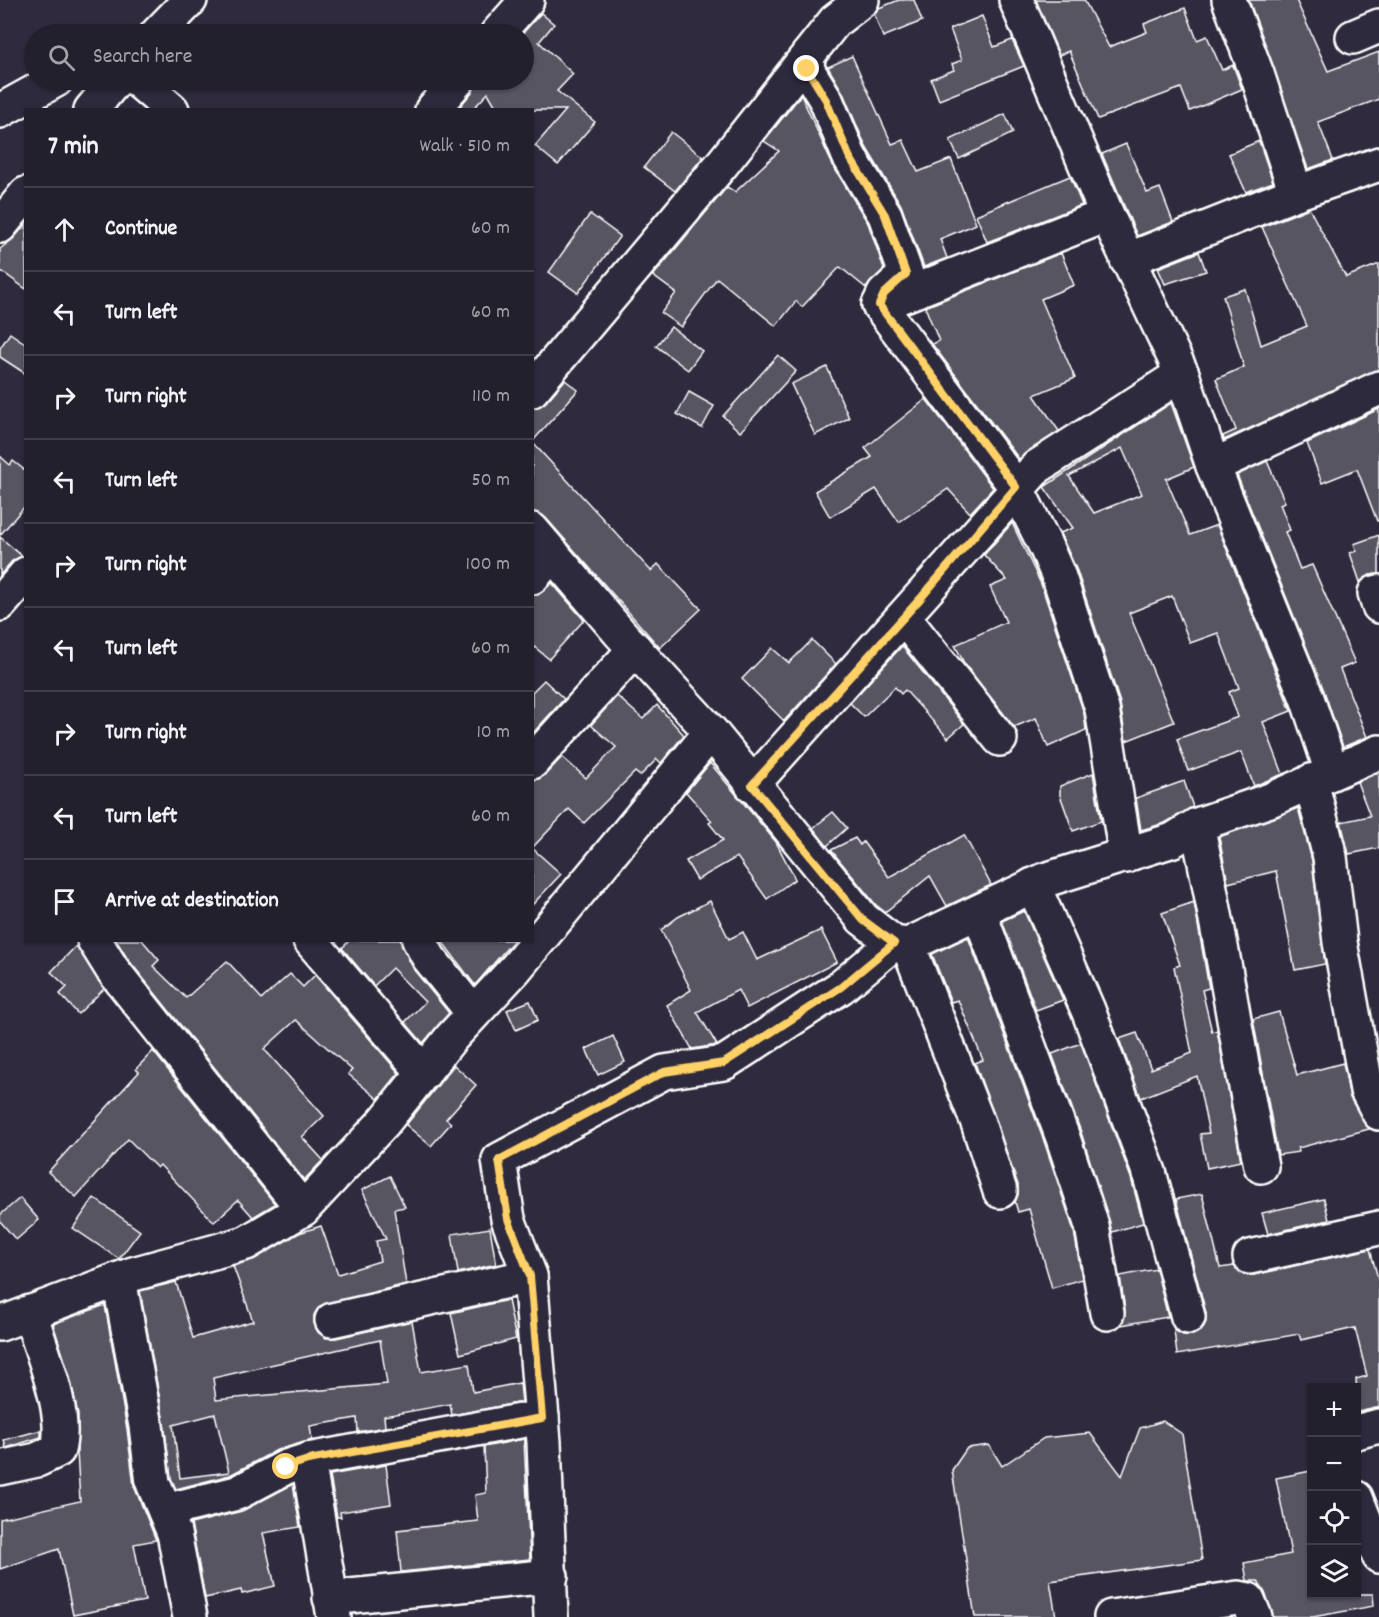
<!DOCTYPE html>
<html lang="en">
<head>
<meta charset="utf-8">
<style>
	body { margin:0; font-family:Dekko,sans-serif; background:#2b2836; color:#f1f3f6 }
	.controls { position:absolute; right:18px; bottom:18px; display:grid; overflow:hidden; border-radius:0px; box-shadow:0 2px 4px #0004 }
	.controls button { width:54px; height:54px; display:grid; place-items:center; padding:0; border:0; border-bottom:2px solid #403e4a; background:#23202e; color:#f1f3f6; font:30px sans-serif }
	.stop { position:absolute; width:18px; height:18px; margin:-14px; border:4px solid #ffd166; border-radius:50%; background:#fff }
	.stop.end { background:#ffd166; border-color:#fff; box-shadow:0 2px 6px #0008 }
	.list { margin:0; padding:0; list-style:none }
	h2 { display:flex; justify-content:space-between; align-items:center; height:78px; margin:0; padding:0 24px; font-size:26px }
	h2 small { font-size:20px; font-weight:400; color:#a3a3aa }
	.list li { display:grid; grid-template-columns:39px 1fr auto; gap:18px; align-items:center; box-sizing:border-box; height:84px; padding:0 24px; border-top:2px solid #403e4a }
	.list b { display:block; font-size:22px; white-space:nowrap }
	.list em { font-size:20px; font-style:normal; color:#a3a3aa }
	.icon { flex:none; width:33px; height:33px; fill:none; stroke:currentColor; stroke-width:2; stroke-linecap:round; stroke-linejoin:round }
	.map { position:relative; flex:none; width:1379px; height:1617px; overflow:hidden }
	.search { position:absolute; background:#23202e; box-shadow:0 2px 4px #0004; left:24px; top:24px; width:510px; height:66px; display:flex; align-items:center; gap:15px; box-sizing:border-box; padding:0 21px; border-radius:33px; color:#a3a3aa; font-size:22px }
	.panel { position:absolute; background:#23202e; box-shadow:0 2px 4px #0004; left:24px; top:108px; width:510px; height:834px; border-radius:0px }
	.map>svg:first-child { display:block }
	.building { fill:#595564; stroke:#fff; stroke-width:1.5; fill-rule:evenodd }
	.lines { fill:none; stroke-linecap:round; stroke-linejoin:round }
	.street-casing { stroke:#fff; stroke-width:38 }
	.street { stroke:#2f2a3d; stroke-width:33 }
	.route { stroke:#ffd166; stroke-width:8 }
</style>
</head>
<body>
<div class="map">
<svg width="1379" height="1617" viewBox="0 0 1379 1617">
	<rect width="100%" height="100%" fill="#2f2a3d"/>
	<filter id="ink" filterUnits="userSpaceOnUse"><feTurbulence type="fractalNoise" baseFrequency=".0167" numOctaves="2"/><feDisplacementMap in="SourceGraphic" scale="12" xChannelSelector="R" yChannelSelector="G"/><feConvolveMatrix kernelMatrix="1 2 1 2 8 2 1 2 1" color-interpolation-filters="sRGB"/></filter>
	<g filter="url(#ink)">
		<g class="building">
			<path d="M899,0H914L922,21L883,37L874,14L879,8Z"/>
			<path d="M1036,0H1084L1109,47L1147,32L1144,24L1185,8L1197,40L1207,36L1222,70L1233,65L1242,89L1190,111L1181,88L1098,119L1069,51L1059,55Z"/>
			<path d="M1249,0H1296L1328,71L1379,52V99L1318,122L1333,160L1308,169Z"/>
			<path d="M541,13L554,24L539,42L573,74L557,91L595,122L558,165L535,146L566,110H498L488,93L472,110H457L472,92L476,80H524L522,34Z"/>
			<path d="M982,16L994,47L1012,40L1024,66L939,100L931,79L954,70L952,64L962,60L950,29Z"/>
			<path d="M852,56L892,144L903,140L918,172L951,159L976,224L940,239L947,258L924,267L901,205L866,147L843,93L828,67Z"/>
			<path d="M801,95L833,166L868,223L884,269L866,288L840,267L802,307L796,301L776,326L717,278L681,327L661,313L676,293L653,276L727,187L735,192L779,151L764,141Z"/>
			<path d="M1005,114L1013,133L959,159L950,140Z"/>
			<path d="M671,132L703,157L675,191L644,167Z"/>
			<path d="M1259,141L1273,182L1246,192L1229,154Z"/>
			<path d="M1126,144L1147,193L1160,188L1173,222L1137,236L1102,154Z"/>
			<path d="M1070,176L1082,205L987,242L976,215Z"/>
			<path d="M1309,208L1346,277L1379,264V370L1224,440L1223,436L1236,430L1216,379L1244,367L1223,296L1245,289L1261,345L1307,326L1262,227Z"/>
			<path d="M590,214L620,236L578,293L549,272Z"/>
			<path d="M26,224V289L0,270V249L14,238Z"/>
			<path d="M1199,252L1206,271L1165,284L1158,268Z"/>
			<path d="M1061,253L1074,285L1041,299L1075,378L1034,395L1059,431L1019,459L932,344L939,341L925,307Z"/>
			<path d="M671,327L702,351L688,370L656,346Z"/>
			<path d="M10,333L26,344V374L0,357V348Z"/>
			<path d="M778,355L796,371L740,432L723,416Z"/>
			<path d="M827,367L849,418L815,435L791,384Z"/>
			<path d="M565,380L578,390L532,442V408L546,402Z"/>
			<path d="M689,392L714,406L702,428L677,414Z"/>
			<path d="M926,399L993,488L970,513L948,489L899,522L876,489L830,517L815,491L872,457L865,448Z"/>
			<path d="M1171,403L1194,467L1166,479L1190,535L1217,525L1291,711L1263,722L1283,774L1254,786L1241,752L1188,771L1177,739L1238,717L1229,692L1239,688L1218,633L1190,643L1172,596L1129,613L1174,722L1126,741L1120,703L1077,571L1060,533L1073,528L1044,487ZM1122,448L1142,494L1094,513L1069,476Z"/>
			<path d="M1379,409V520L1377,521L1357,469L1322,483L1307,443Z"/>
			<path d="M532,442L651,571L658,564L701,609L660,648L546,518L532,512Z"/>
			<path d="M0,456L10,465L13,461L26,471V505L0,535Z"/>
			<path d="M1267,461L1285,502L1280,504L1290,530L1285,532L1300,569L1312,565L1355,663L1340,669L1367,737L1343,747L1324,691L1237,475Z"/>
			<path d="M1012,523L1041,584L1084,713L1086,730L1048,747L1036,718L1014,727L964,663L955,645L1006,622L990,587L1007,580L984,555Z"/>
			<path d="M1379,535V574L1370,575L1360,582L1350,553L1357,551L1354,544Z"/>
			<path d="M0,537L22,556L12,561L0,575Z"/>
			<path d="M552,583L584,620L549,659L532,645V595H538Z"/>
			<path d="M812,640L836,664L784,721L742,679L772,648L789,663Z"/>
			<path d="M902,646L964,724L948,738L905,690L901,694L895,687L864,717L850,703Z"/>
			<path d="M544,680L564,699L532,734V692Z"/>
			<path d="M617,696L643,719L657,705L684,735L661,763L657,759L640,776L635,772L584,823L569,809L532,848V780L545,775L562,757L586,778L616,747L591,725Z"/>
			<path d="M710,763L776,842L795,879L767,899L737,857L697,880L686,861L723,840L709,823L712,821L686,792Z"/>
			<path d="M1379,772V848L1349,854L1341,822L1370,816L1357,782Z"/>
			<path d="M1093,773L1101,821L1073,831L1060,795V786Z"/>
			<path d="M1184,781L1193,807L1165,823L1141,830L1136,798Z"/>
			<path d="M1298,808L1312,860L1325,964L1295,970L1276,871L1228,883L1219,837Z"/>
			<path d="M833,812L847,828L827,846L813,828Z"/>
			<path d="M964,835L991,885L947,906L930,876L885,912L876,905L831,850L855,838L860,845L863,842L889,877Z"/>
			<path d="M532,848L561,874L532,905Z"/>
			<path d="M710,901L729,939L743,932L757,960L821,930L837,962L747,1008L738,990L697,1012L717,1045L692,1049L667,1005L691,990L661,930L678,917Z"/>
			<path d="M1194,902L1209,988L1202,990L1212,1032L1217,1030L1241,1161L1207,1168L1200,1134L1209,1133L1197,1076L1141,1098L1119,1039L1137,1033L1151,1069L1192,1053L1174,967L1180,965L1162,913Z"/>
			<path d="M1024,911L1063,1000L1036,1010L1002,921Z"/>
			<path d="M968,937L1045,1144L1074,1231L1082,1279L1052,1288L1029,1209L1018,1212L1015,1202L1018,1194V1185L975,1063L983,1060L958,1000L951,1002L932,954Z"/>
			<path d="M116,940H142L159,960L153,966L186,998L227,961L262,999L290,974L303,987L315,975L399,1073L378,1099L348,1074L352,1070L296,1020L264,1049L324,1116L302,1137L323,1160L304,1180L127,958Z"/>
			<path d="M350,940H400L414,970L449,1013L423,1043L405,1022L425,1002L392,968L374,986L342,948Z"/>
			<path d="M441,940H514L475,985Z"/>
			<path d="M77,945L104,989L78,1014L60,994L67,987L51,972Z"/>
			<path d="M530,1001L538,1020L516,1030L507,1010Z"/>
			<path d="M1279,1012L1297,1075L1343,1063L1350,1098L1369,1129L1298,1148L1299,1152L1278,1155L1253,1019Z"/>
			<path d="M613,1036L625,1062L598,1075L586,1049Z"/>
			<path d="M1081,1043L1131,1178L1143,1223L1112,1232L1081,1132L1052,1054Z"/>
			<path d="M153,1051L275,1204L253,1217L238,1200L214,1222L160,1165L157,1168L128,1139L76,1197L48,1172L139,1072L136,1069Z"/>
			<path d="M454,1065L476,1085L446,1119L451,1123L431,1146L406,1125Z"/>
			<path d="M390,1176L405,1207L394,1209L406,1284L320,1306L314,1315V1323L318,1332L326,1338H336L412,1321L421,1372L469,1364L473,1392L520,1383L522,1402L452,1415L450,1404L384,1416L385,1427L358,1432L357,1418L310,1426L312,1440L277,1450L230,1475L176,1489L171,1478L164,1423L140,1291L176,1282L193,1338L253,1321L233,1266L255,1259L299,1233L321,1226L338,1274L380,1261L376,1241L386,1239L362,1190ZM380,1340L387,1384L216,1400L213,1378ZM215,1414L229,1472L180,1478L173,1425Z"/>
			<path d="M1202,1194L1220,1268L1234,1266L1244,1275H1254L1370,1249L1379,1282V1408L1358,1412L1356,1379L1367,1376L1355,1328L1301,1340L1299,1334L1177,1355L1174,1330L1183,1335H1193L1202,1330L1206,1322V1313L1176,1199Z"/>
			<path d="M20,1198L39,1220L16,1240L0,1221V1215Z"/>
			<path d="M94,1198L140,1231L119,1259L73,1228Z"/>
			<path d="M1324,1199L1329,1220L1268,1234L1262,1213Z"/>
			<path d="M490,1228L496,1264L458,1273L452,1234Z"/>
			<path d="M1156,1269L1168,1317L1121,1325L1125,1310L1120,1276Z"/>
			<path d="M508,1300L516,1339L460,1354L451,1313Z"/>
			<path d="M105,1305L127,1429L134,1486L156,1540L134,1544L145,1601L73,1615L59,1549L0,1569V1519L80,1501L77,1452L78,1415L70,1377L53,1324Z"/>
			<path d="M1163,1421L1182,1434L1202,1560L1050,1581L1056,1617H975L952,1470L967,1448L989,1445L1002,1466L1044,1438L1090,1433L1122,1476L1140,1428Z"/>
			<path d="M41,1430V1437L6,1448L4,1440Z"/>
			<path d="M524,1439L530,1559L401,1572L397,1530L478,1521L475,1495L486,1493L484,1447Z"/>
			<path d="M386,1465L391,1504L340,1512L341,1517H337L330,1475Z"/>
			<path d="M1311,1471V1594H1373L1374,1606L1313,1617H1273L1265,1593L1258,1581H1247L1244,1563L1291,1554L1276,1478Z"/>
			<path d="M293,1484L300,1527L263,1533L275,1586L242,1594L241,1590L205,1598L191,1524L242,1511Z"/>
		</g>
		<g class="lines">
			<g class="street-casing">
				<g id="street">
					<path d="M1016,0L1107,215L1182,374L1213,466L1307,698L1332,772"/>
					<path d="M1229,0L1257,74L1296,193"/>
					<path d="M157,34L190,0"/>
					<path d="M497,34L527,0"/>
					<path d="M1353,37L1379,26"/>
					<path d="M808,55L807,69L826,100L849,156L885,215L906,274L884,294L879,305L1107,215"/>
					<path d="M137,80L172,110"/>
					<path d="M91,110L116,80"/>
					<path d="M432,110L458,80"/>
					<path d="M0,111L56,80"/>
					<path d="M0,226L26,194"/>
					<path d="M1127,260L1296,193L1379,164"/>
					<path d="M879,305L1016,487L1045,545L1059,577L1102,709L1126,856"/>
					<path d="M532,390L722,164L835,21L862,0"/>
					<path d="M1213,466L1379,388"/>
					<path d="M532,530L620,633L711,732L863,919L894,943L908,945L1045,880L1173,840L1197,825L1270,800L1379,752"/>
					<path d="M532,577L553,554"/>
					<path d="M1379,592L1375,593L1379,606"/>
					<path d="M0,604L26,574"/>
					<path d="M904,618L1000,739"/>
					<path d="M532,762L635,649"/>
					<path d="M1311,781L1330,857L1340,942L1367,1090L1379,1113"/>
					<path d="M752,785L1037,467L1182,374"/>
					<path d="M1197,825C1222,938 1238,1052 1261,1166"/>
					<path d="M1033,885L1088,1010L1149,1172L1188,1317"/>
					<path d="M979,912L1063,1138L1092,1226L1107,1313"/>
					<path d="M94,940L112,969L303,1209"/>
					<path d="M310,940L424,1073"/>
					<path d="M419,940L429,958L473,1013"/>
					<path d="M908,945L978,1123L1000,1191"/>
					<path d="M1250,1257L1379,1228"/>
					<path d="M119,1279L146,1426L153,1483L174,1533L190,1617"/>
					<path d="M332,1320L530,1276"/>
					<path d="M0,1324L133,1274L246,1243L303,1209L384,1122L451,1038L516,968L711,732"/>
					<path d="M1356,1432L1379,1426"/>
					<path d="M308,1460L334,1617"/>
					<path d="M0,1468L37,1460L58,1450C68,1411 41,1352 30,1312"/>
					<path d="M1356,1498L1379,1556"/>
					<path d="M165,1511L237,1493L286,1467L308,1460L542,1417"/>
					<path d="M330,1598L551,1576"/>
					<path d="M551,1617L544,1442L530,1276L508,1219L499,1160L664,1072L724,1063L841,987L894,943"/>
					<path d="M1111,1617L1238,1598L1248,1600L1255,1617"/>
				</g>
			</g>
			<use href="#street" class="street"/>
		</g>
	</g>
	<g class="lines" filter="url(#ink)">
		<path class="route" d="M286,1467L308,1460L542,1418L530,1276L508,1219L499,1160L664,1072L724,1063L841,987L894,943L863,920L752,785L920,599L1016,487L879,305L884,294L906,274L885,215L849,156L826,100L807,69"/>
	</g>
</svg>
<div class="controls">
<button>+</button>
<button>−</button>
<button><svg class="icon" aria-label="locate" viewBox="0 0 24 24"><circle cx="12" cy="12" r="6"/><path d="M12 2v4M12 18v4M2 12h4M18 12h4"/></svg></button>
<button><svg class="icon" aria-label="layers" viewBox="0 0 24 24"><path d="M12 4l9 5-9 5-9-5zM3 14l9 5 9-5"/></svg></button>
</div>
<div class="stop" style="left:286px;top:1467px"></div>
<div class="stop end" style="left:807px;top:69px"></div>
<div class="search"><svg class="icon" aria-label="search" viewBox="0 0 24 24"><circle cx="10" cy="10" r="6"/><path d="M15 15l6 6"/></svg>Search here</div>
<section class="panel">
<h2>7 min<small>Walk · 510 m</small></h2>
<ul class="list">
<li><svg class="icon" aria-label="ahead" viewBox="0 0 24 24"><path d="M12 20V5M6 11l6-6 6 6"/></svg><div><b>Continue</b></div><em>60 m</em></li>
<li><svg class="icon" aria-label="left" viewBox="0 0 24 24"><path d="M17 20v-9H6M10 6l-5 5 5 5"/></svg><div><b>Turn left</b></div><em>60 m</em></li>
<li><svg class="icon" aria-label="right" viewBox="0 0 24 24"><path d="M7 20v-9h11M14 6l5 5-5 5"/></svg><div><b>Turn right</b></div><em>110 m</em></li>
<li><svg class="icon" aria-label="left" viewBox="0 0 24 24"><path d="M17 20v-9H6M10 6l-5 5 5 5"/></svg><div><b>Turn left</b></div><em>50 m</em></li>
<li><svg class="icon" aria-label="right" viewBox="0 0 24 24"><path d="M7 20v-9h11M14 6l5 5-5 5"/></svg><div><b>Turn right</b></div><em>100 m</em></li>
<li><svg class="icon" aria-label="left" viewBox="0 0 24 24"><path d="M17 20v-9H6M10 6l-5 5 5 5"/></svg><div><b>Turn left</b></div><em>60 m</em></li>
<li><svg class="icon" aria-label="right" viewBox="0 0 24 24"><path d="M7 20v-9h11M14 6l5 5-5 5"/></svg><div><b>Turn right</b></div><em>10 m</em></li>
<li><svg class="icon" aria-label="left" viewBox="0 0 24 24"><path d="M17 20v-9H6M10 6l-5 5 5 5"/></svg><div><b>Turn left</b></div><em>60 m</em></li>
<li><svg class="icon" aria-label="arrive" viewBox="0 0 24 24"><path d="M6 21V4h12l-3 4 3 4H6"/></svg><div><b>Arrive at destination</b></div></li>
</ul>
</section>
</div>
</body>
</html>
